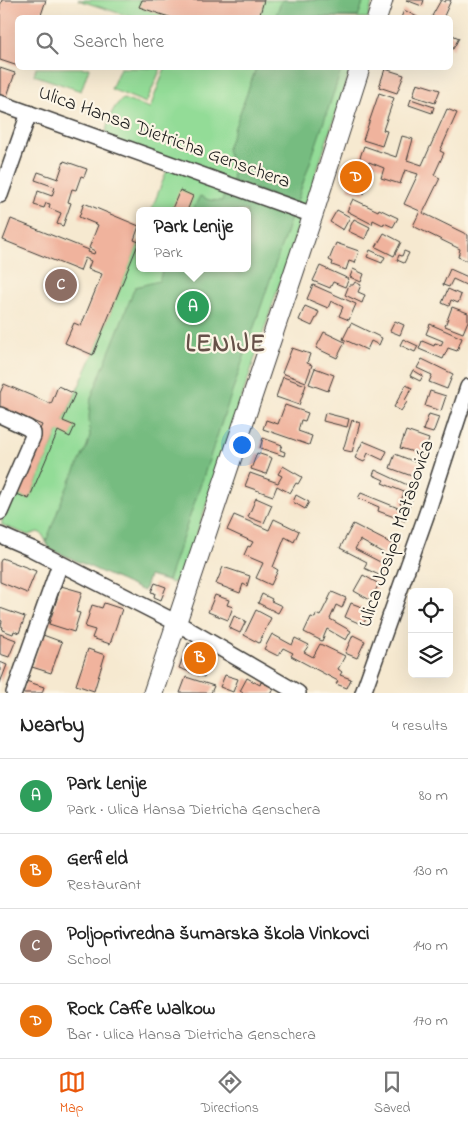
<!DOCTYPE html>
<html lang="en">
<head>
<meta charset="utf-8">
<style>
	body { margin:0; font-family:"Indie Flower",sans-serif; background:#f6f6f6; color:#222 }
	.controls { position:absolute; right:15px; bottom:15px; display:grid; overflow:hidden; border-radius:8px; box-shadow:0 5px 20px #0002 }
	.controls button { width:45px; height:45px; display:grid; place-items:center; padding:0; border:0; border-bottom:1px solid #e0e0e0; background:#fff; color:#222; font:25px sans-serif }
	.you { position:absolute; left:241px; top:444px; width:18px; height:18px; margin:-12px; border:4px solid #fff; border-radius:50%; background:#1a73e8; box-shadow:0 0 0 8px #1a73e833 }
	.badge { display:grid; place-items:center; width:32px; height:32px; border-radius:50%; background:#ea580c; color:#fff; font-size:16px; font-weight:700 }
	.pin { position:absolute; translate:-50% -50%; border:2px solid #fff; box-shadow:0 1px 5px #0006 }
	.popup { position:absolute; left:136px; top:207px; width:115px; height:65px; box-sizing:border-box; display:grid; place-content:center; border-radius:8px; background:#fff; filter:drop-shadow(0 1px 4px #0005); font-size:16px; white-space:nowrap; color:#767676 }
	.popup b { font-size:19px; color:#222 }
	.popup::after { content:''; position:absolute; left:50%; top:100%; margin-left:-10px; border:10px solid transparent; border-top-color:#fff }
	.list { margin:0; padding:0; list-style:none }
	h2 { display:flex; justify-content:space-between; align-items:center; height:65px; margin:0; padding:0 20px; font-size:21px }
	h2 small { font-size:16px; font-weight:400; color:#767676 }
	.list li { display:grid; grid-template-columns:32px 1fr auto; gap:15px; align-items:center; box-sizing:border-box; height:75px; padding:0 20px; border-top:1px solid #e0e0e0 }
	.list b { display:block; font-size:19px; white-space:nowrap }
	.list p { margin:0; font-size:16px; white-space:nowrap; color:#767676 }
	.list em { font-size:16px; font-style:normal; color:#767676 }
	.icon { flex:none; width:28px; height:28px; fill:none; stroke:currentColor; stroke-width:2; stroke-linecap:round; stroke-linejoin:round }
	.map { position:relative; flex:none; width:468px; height:693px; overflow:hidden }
	.search { position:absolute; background:#fff; box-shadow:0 5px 20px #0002; left:15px; right:15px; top:15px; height:55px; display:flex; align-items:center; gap:12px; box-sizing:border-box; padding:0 18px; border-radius:8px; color:#767676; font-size:19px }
	.sheet { height:365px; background:#fff }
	nav { display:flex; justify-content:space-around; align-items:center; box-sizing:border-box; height:70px; border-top:1px solid #e0e0e0; background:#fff; font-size:14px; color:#767676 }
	nav a { display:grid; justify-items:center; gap:2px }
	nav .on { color:#ea580c }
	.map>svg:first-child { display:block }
	.green { fill:#93dc97; stroke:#587c5a }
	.forest { fill:#76bc80; stroke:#496c4e }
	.building { fill:#f0b39d }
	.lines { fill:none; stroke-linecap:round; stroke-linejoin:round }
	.minor-casing { stroke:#3d3b37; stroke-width:18 }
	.major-casing { stroke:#3d3b37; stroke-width:21 }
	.minor { stroke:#fff; stroke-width:15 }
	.major { stroke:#fff; stroke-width:19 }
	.labels { text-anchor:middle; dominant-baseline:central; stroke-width:4.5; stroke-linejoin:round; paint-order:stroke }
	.street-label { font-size:20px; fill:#1c1c1c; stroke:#fcf5e5 }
	.district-label { font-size:25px; font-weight:bold; letter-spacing:1px; fill:#665149; stroke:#fcf5e5 }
</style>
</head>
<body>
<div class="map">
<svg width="468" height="693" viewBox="0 0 468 693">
	<rect width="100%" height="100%" fill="#fcf5e5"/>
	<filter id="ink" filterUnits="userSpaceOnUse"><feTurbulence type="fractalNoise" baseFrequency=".02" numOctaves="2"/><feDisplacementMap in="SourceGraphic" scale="10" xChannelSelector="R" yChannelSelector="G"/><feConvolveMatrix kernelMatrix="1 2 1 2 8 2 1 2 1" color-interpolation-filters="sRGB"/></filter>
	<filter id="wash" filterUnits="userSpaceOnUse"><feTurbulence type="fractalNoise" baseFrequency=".0096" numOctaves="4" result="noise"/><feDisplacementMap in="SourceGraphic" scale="20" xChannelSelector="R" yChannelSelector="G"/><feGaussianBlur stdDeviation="1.12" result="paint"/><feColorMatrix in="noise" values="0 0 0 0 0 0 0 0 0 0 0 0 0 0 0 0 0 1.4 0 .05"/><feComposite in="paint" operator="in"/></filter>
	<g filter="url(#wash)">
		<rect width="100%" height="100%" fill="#f6e9d0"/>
		<g class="green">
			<path d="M78,0H373L368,18L131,17Z"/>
			<path d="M36,68H89L81,91L34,75Z"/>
			<path d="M120,68H161L146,103L111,89Z"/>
			<path d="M165,68H250L255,69L256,68H351L193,545L181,578L173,583L149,576L144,591L50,549L42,534L38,532L28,535L2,525V521L12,492L29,499L58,431L70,436L74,426L63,421L93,355L139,241V268H247V211H151L167,170L106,137C106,124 112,106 123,99L150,108Z"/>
		</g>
		<g class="forest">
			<path d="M282,0H364L358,17H275Z"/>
			<path d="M256,68H342L296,204L232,181L233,170L227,149Z"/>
			<path d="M226,190L292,215L168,581L149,576L144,591L50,549L46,542L64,494L87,446L90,436L89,416L91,398L135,287L159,281L163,268H247V211H192L200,196L209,200L222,201Z"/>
		</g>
		<g id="blocks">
			<g class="building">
				<path d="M2,0H46L40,18H18V66L0,60V6Z"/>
				<path d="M142,0H264L259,18H172L139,7Z"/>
				<path d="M406,0H424L422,6Z"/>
				<path d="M441,0L445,2L446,0H451L444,16L448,18H436L432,16Z"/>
				<path d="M404,10L419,18H401Z"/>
				<path d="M450,34L459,38L453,49L450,48Z"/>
				<path d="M0,68L15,73L5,102L0,100Z"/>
				<path d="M385,69L404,75L397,93L379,87Z"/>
				<path d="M417,83L440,90L435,103L413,96Z"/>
				<path d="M379,93L394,98L383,130L387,131L382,146L363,140Z"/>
				<path d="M411,99L434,107L432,113L409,105Z"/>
				<path d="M447,109L457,113L440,151L444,153L434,175L440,178L423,213L468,235V261L458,257L460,249L413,226L420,211L404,204L418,174L405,170L400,184L381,178L384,168L369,162L365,172L356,169L364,146L396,157L402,136L413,139L407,160L422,165Z"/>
				<path d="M64,161L87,169L84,177L81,176L76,190L72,189L68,202L71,203L63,226L57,224L61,213L49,208L50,204L46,203L44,208L34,205L38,191L52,196L55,187L35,180L38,172L58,179Z"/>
				<path d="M354,172L370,176L364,194L348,189Z"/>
				<path d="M180,190L193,196L187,211H171Z"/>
				<path d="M353,199L378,211L379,209L398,218L393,227L384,223L383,225L373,220L372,224L347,211Z"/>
				<path d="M84,203L139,226L134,240L139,242L93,355L65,343L74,323L81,326L102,274L88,269L91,261L85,258L80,271L3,240L11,219L89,250L88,252L94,254L95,251L89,248L98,225L79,217Z"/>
				<path d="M337,210L350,217L343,230L330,222Z"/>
				<path d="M354,219L370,227L365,239L348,231Z"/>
				<path d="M384,233L401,242L394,256L376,247Z"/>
				<path d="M336,243L359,251L355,263L349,261L346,270L332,265L333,262L329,260Z"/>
				<path d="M370,250L385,257L382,263L367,257Z"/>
				<path d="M404,251L409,253L404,263L397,260L399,255L402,256Z"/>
				<path d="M320,266L349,279L345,287L333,282L330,288L313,281Z"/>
				<path d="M353,269L364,274L361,282L350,277Z"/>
				<path d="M450,269L468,277V286L453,279L449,287L443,285Z"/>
				<path d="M355,282L361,285L358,292L365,295L362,303L345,295L349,285H353Z"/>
				<path d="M313,285L356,304L349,320L339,316L343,307L331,301L328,308L307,299Z"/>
				<path d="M448,289L461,295L458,303L451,300L449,306L442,303Z"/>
				<path d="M305,306L319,312L312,326L299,320Z"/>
				<path d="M452,307L468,313V321L463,333L445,326Z"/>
				<path d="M395,321L404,325L400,335L390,331Z"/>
				<path d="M351,323L382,338L379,345L371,341L367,350L343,339Z"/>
				<path d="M430,324L462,338L457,351L448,348L443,359L419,349L422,341L434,346L435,343L441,345L443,341L426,334Z"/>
				<path d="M324,332L345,342L337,358L316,348Z"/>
				<path d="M403,339L418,346L415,352L400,345Z"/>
				<path d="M292,348L310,354L307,363L312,365L306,382L282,373Z"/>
				<path d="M422,359L453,374L447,389L429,382L432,375L417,368Z"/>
				<path d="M315,368L334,375L328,391L309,384Z"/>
				<path d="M413,370L423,376L420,381L410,376Z"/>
				<path d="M283,377L306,385L299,405L276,397Z"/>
				<path d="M4,384L51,404L58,386L75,394L63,421L75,426L70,437L58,431L29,499L12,492L42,425L0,407V393Z"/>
				<path d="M406,385L412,388L405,400L407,402L401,411L394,407Z"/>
				<path d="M430,391L446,396L441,411L425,406Z"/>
				<path d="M285,405L308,413L305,421L301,420L298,431L312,436L309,445L263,429L266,420L278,424Z"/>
				<path d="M325,413L349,419L347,427L323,421Z"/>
				<path d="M429,414L439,417L433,433L423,430Z"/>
				<path d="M352,420L360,423L352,452L343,450Z"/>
				<path d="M406,431L429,439L424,455L400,448Z"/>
				<path d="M263,438L282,445L280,450L285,452L284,456L260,448Z"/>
				<path d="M363,441L387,451L383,460L368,453L364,462L355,458Z"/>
				<path d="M257,453L272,458L266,474L251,469Z"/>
				<path d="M395,454L423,465L417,478L390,468Z"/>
				<path d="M283,466L302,477L298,484L296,483L290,493L277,486L273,496L245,486L250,473L278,483L282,476L278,474Z"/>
				<path d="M375,470L416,489L409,507L400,504L404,492L382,483L384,480L373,475Z"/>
				<path d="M361,493L408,512L405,521L378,511L379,507L358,498Z"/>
				<path d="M296,495L309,502L305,509L293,502Z"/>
				<path d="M256,498L272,505L264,523L248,517Z"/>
				<path d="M234,515L269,530L274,519L299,531L294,542L285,537L273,567L278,570L271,585L256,578L263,563L244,555L248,546L250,547L253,542L227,530Z"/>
				<path d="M353,524L398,547L392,558L360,540L355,549L386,565L381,576L364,568L367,562L340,548Z"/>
				<path d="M2,558L36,571L27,593L0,582V562Z"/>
				<path d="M223,567L250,576L247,586L243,584L240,593L216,584Z"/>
				<path d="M363,575L379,584L370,600L354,591Z"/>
				<path d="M155,583L166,587L161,600L154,597L155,593L151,592Z"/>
				<path d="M61,586L82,592L76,612L80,613L74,632L49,624Z"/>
				<path d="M332,592L346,598L342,608L336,605L330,619L351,631L346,640L327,629L322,641L304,632L311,617L315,618L316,614L320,616Z"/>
				<path d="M262,594L272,599L271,601L282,606L278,613L258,603Z"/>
				<path d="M215,595L229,600L227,605L233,607L228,620L208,612Z"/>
				<path d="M104,603L122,609L110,644L92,638L95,630L85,627L92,605L102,608Z"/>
				<path d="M351,603L370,610L363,625L345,617Z"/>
				<path d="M0,608L25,617L19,633L14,631L13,634L2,630L3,627L1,626L2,621L0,620Z"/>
				<path d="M256,610L271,618L259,643L244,635Z"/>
				<path d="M234,616L246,621L240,633L229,628Z"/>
				<path d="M0,634L16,640L9,657L0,654Z"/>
				<path d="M272,634L292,645L295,638L309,645L304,652L313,657L320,644L345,656L338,669L342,672L340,675L351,679L347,688L336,684L338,681L291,656L293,653L283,648L278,656L264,649Z"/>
				<path d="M43,635L62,642L51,673L32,667Z"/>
				<path d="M353,635L365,641L357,658L345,653Z"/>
				<path d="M188,643L213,653L204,677L179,668Z"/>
				<path d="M88,649L105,655L94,691L76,685Z"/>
				<path d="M0,662L7,665L0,683Z"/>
				<path d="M225,675L238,679L233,692L220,687Z"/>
				<path d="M186,677L214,686L211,693H180Z"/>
				<path d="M247,678L260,685L261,682L274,688L272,693H243L240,691Z"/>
				<path d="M26,681L44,687L42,693H23Z"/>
			</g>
		</g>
	</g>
	<g filter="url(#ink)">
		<use href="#blocks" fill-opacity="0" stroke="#3d3b37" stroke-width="1"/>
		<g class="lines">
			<g class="minor-casing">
				<g id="minor">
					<path d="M0,103L313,215"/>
					<path d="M0,195L29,113"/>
					<path d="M0,415L28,428L33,433V436L0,512"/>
					<path d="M0,535L32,549L177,623L298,693"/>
					<path d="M14,693L60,564"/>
					<path d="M363,693L427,513L468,387"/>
				</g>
			</g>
			<g class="major-casing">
				<g id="major">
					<path d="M377,18L383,0"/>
					<path d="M153,693L313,215L360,68"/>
				</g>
			</g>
			<use href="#minor" class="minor"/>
			<use href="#major" class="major"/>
		</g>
	</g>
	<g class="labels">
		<g class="street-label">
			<text transform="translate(164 138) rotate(20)">Ulica Hansa Dietricha Genschera</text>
			<text transform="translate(397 534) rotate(-71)">Ulica Josipa Matasovića</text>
		</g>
		<g class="district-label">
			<text x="226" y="345">LENIJE</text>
		</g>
	</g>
</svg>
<div class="controls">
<button><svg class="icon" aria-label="locate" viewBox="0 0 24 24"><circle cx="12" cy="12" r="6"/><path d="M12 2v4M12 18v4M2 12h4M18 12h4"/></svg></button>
<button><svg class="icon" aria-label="layers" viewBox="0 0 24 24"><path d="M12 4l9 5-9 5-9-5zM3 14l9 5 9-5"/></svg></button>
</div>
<div class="you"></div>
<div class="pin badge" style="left:193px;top:307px;background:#2e9e5b">A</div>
<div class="popup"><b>Park Lenije</b>Park</div>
<div class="pin badge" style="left:200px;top:658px;background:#e8710a">B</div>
<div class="pin badge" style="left:61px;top:285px;background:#8d6e63">C</div>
<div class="pin badge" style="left:356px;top:177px;background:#e8710a">D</div>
<div class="search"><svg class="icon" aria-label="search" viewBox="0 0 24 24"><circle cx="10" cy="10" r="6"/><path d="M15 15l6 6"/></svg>Search here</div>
</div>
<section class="sheet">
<h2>Nearby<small>4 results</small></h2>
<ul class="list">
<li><span class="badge" style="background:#2e9e5b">A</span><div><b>Park Lenije</b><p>Park · Ulica Hansa Dietricha Genschera</p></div><em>80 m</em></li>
<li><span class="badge" style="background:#e8710a">B</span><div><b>Gerfield</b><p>Restaurant</p></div><em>130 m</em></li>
<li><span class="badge" style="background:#8d6e63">C</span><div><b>Poljoprivredna šumarska škola Vinkovci</b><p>School</p></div><em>140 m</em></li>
<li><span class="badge" style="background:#e8710a">D</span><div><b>Rock Caffe Walkow</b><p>Bar · Ulica Hansa Dietricha Genschera</p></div><em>170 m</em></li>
</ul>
</section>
<nav>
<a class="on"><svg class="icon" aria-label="map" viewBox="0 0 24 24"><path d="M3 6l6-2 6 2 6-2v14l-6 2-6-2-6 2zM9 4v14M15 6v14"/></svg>Map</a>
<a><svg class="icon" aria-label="directions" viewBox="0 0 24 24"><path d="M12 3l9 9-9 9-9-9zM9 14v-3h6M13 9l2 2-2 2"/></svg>Directions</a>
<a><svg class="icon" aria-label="saved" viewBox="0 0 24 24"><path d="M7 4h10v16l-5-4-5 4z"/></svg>Saved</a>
</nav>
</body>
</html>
